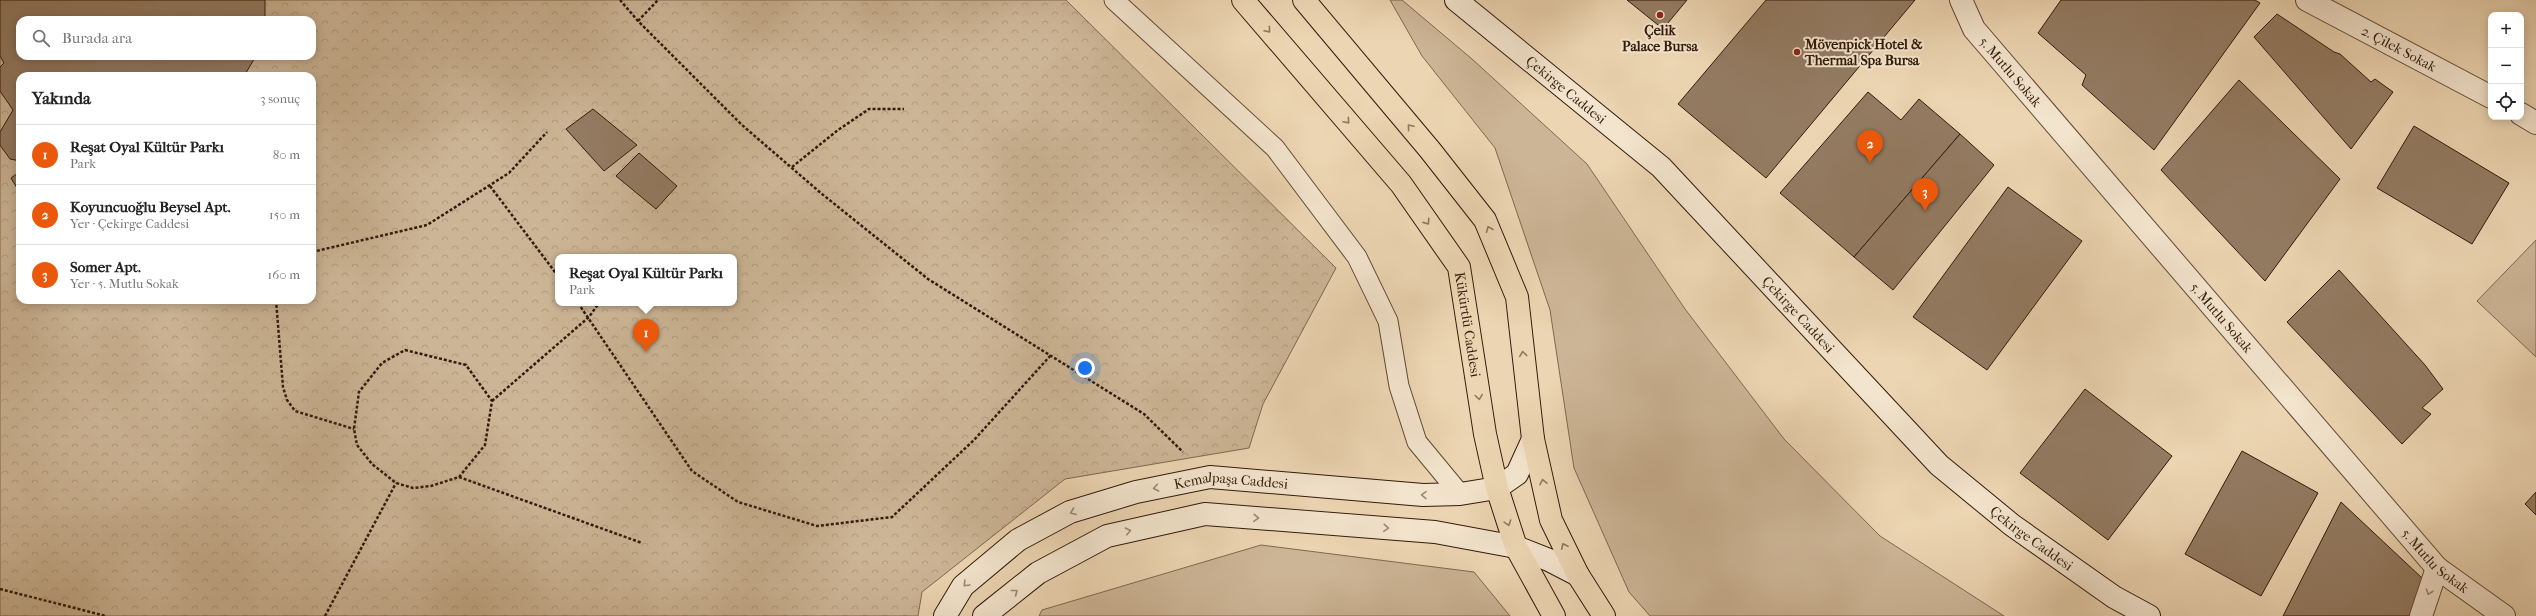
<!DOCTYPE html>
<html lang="tr">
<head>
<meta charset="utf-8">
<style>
	body { margin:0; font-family:"IM FELL French Canon",serif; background:#f2f2f2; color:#222 }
	.controls { position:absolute; right:12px; top:12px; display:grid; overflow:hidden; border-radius:8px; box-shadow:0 2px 10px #0003 }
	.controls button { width:36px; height:36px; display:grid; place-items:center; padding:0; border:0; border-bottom:1px solid #e0e0e0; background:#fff; color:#222; font:20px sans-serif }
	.you { position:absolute; left:1085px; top:368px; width:14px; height:14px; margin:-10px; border:3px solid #fff; border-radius:50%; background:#1a73e8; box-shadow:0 0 0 6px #1a73e833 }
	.badge { display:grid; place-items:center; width:26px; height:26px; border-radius:50%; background:#ea580c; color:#fff; font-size:13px; font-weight:700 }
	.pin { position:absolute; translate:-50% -33px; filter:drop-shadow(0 1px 2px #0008) }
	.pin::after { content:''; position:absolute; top:21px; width:14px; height:12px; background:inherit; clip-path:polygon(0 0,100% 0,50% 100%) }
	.popup { position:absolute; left:555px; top:254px; width:182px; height:52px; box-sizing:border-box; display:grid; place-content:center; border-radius:8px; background:#fff; filter:drop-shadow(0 1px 3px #0005); font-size:13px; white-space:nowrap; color:#767676 }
	.popup b { font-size:15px; color:#222 }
	.popup::after { content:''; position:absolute; left:50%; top:100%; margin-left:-8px; border:8px solid transparent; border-top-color:#fff }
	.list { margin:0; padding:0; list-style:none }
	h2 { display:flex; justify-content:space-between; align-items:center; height:52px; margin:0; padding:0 16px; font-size:17px }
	h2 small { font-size:13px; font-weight:400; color:#767676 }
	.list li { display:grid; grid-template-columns:26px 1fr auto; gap:12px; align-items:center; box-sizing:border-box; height:60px; padding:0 16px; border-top:1px solid #e0e0e0 }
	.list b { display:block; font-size:15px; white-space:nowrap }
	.list p { margin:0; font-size:13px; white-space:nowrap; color:#767676 }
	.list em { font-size:13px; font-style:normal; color:#767676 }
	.icon { flex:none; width:22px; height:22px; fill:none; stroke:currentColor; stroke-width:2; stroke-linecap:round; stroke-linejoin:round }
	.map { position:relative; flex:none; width:2536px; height:616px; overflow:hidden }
	.search { position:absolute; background:#fff; box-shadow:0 2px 10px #0003; left:16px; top:16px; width:300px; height:44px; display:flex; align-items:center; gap:10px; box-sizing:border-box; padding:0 14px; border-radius:12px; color:#767676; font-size:15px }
	.panel { position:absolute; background:#fff; box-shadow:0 2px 10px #0003; left:16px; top:72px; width:300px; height:232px; border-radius:12px }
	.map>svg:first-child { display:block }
	.grass { fill:#ccb596; stroke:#7f6850 }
	.park { fill:url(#park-crowns); stroke:#7f6850; fill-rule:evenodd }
	.building { fill:#937b62; stroke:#321a0b }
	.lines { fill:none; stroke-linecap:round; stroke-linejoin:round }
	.service-casing { stroke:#604935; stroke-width:21 }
	.minor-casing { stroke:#604935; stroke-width:24 }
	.secondary-casing { stroke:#321a0b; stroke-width:24 }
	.primary-casing { stroke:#321a0b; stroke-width:24 }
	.path { stroke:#321a0b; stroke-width:2.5; stroke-dasharray:3 2; stroke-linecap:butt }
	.service { stroke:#f3e4cd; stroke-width:19 }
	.minor { stroke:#f3e4cd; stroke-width:22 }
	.secondary { stroke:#f3e4cd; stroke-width:22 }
	.primary { stroke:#ecd5b2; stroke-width:22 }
	.oneway { stroke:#8f785e }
	.oneway2 { stroke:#9c8976 }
	.poi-dot { fill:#8f2418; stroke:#f3e4cd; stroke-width:1.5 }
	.labels { text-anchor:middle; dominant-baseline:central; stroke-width:4; stroke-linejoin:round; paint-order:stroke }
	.poi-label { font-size:14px; font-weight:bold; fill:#321a0b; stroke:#f3e4cd }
	.street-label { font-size:14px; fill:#321a0b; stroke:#f3e4cd }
</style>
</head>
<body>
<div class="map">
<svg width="2536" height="616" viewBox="0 0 2536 616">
	<defs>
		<pattern id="park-crowns" width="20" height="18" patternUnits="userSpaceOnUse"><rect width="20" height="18" fill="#ccb596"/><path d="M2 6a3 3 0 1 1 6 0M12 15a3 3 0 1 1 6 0" fill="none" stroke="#b09b80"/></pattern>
	</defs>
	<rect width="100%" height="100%" fill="#ecd5b2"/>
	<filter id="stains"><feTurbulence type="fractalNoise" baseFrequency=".005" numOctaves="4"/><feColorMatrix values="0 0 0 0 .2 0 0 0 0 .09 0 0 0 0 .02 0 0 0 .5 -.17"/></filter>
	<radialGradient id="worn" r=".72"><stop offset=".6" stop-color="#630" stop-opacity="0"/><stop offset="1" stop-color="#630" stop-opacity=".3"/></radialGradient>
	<g class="grass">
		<path d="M1390,0H1402L1472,59L1587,164L1685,309L1784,439L1880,536L2004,616H1650L1629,592L1574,468L1550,310L1495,148L1422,56Z"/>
		<path d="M2536,240V357L2477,301Z"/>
		<path d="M1261,545L1474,572L1510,616H1039L1042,610Z"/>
	</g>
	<path class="park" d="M0,0H1066L1336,268L1263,404L1249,448L1065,479L922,592L918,616H0ZM20,20H312V56H20ZM20,76H312V300H20ZM558,257H734V303H558Z"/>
	<g class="building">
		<path d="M0,0H265V20H20V56H256L244,76H20V161L10,159L0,145V132L13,110L0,91V67L4,63L0,56Z"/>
		<path d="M1627,0H1687L1663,29Z"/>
		<path d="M1766,0H1915L1766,178L1678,104Z"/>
		<path d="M2061,0H2255L2260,3L2154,150L2082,85L2086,75L2038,33Z"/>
		<path d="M2277,14L2334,52L2340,54L2371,82L2375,79L2393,92L2351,149L2254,37Z"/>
		<path d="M2239,80L2340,179L2265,281L2161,170Z"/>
		<path d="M1868,92L1901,120L1919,99L1960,134L1854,257L1780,193Z"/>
		<path d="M593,109L637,145L604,171L566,129Z"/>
		<path d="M2414,126L2509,183L2472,244L2377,188Z"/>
		<path d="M1960,134L1994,165L1893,290L1854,257Z"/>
		<path d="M639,153L677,186L656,209L616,176Z"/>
		<path d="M20,172V193L11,178Z"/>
		<path d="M2008,187L2082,241L1987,370L1913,317Z"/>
		<path d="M2339,270L2425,365L2443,389L2422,408L2431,414L2402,444L2287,322Z"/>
		<path d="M2085,389L2172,456L2108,540L2020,473Z"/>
		<path d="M2242,451L2318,493L2261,596L2185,554Z"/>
		<path d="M2536,492V515L2525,504Z"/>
		<path d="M2341,502L2422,578L2411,616H2283Z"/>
	</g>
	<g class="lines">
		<g class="service-casing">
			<path id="service" d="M1114,0L1275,148L1357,257L1388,321L1399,386L1417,442L1460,494"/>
		</g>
		<g class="minor-casing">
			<g id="minor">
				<path id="s1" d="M1961,0L1974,29L2437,568L2504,616"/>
				<path id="s2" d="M2307,0L2491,97"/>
				<path d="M2521,114L2536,123"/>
				<path d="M2421,616L2437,568"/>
			</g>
		</g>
		<g class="secondary-casing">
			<g id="secondary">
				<path id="s3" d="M1456,0L1661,167L1939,465L2012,525L2114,597L2149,616"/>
				<path id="s4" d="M945,616L963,586L1018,540L1070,512L1136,492L1210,477L1423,495L1460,494L1497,488L1517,474L1533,439"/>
				<path d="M984,616L1038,573L1107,536L1205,514L1435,532L1516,547L1549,560L1578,575"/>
			</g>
		</g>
		<g class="primary-casing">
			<g id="primary">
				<path id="s5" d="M1243,0L1401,184L1459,267L1485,434L1497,488L1516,547L1554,616"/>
				<path d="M1304,0L1430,150L1485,220L1517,297L1533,439L1551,520L1578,575L1604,616"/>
			</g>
		</g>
		<g class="path">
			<path d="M620,0L638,21L742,125L822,194L928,279L1144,414L1183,452"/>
			<path d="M638,21L658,0"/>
			<path d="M792,167L838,130L869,109H904"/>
			<path d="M490,186L558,276"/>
			<path d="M312,252L427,225L509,173L547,132"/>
			<path d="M276,300L283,387L287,400L295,411L354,429"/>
			<path d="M578,303L692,471L738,502L817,526L892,517L974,440L1051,355"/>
			<path d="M405,350L466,365L492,401L485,445L459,477L431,486L413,488L396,483L372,464L357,445L354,429L359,392L382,363Z"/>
			<path d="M492,401L589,317L599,303"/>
			<path d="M459,477L642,543"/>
			<path d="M0,589L106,616"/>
			<path d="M325,616L396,483"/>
		</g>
		<use href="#service" class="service"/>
		<use href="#minor" class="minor"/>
		<use href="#secondary" class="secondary"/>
		<use href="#primary" class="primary"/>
	</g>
	<defs><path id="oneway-chevron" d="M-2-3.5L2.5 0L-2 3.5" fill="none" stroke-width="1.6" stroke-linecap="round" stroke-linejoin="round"/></defs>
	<g class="oneway">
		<use href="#oneway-chevron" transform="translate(1268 30) rotate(49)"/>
		<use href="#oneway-chevron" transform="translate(1347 121) rotate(49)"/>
		<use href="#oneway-chevron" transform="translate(1410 127) rotate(-130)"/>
		<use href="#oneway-chevron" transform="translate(1427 222) rotate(55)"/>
		<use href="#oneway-chevron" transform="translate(1489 229) rotate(-112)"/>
		<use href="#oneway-chevron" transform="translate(1523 354) rotate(-97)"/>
		<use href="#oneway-chevron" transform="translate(1479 397) rotate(82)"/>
		<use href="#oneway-chevron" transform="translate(1543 482) rotate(-102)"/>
		<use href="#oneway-chevron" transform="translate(1508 523) rotate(72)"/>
		<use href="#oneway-chevron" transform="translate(1564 546) rotate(-115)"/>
	</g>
	<g class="oneway2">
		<use href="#oneway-chevron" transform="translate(1156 488) rotate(169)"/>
		<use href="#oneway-chevron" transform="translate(1424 495) rotate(-179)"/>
		<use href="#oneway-chevron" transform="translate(1073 512) rotate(159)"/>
		<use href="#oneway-chevron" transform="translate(1256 518) rotate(4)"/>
		<use href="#oneway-chevron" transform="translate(1386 528) rotate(4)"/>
		<use href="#oneway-chevron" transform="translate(1128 531) rotate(-12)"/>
		<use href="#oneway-chevron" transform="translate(966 584) rotate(134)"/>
		<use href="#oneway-chevron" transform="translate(1015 592) rotate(-38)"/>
		<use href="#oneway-chevron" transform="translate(2429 592) rotate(109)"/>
	</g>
	<g class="poi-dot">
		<circle cx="1660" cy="15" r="4"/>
		<circle cx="1797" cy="52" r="4"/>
	</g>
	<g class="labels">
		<g class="poi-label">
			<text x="1660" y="30">Çelik<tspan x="1660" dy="16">Palace Bursa</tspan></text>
			<text x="1805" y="44" text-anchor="start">Mövenpick Hotel &amp;<tspan x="1805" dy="16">Thermal Spa Bursa</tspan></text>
		</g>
		<g class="street-label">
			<text stroke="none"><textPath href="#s2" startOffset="104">2. Çilek Sokak</textPath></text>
			<text stroke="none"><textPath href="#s1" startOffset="88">5. Mutlu Sokak</textPath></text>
			<text stroke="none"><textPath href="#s3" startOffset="142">Çekirge Caddesi</textPath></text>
			<text stroke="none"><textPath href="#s3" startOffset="466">Çekirge Caddesi</textPath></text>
			<text stroke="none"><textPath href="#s1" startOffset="412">5. Mutlu Sokak</textPath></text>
			<text stroke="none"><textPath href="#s5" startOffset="402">Kükürtlü Caddesi</textPath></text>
			<text stroke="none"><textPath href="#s4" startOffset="331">Kemalpaşa Caddesi</textPath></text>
			<text stroke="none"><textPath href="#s3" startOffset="790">Çekirge Caddesi</textPath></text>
			<text stroke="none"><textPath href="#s1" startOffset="736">5. Mutlu Sokak</textPath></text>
		</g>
	</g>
	<rect width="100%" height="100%" filter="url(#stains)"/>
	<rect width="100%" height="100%" fill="url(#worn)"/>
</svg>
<div class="controls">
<button>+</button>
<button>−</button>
<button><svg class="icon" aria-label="locate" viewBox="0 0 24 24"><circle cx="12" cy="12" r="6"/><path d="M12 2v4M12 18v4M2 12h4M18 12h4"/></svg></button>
</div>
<div class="you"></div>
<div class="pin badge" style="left:646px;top:352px">1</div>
<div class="popup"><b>Reşat Oyal Kültür Parkı</b>Park</div>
<div class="pin badge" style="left:1870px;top:163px">2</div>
<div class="pin badge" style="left:1925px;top:211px">3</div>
<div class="search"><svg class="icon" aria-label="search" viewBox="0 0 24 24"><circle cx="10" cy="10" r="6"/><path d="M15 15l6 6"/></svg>Burada ara</div>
<section class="panel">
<h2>Yakında<small>3 sonuç</small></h2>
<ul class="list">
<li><span class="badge">1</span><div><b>Reşat Oyal Kültür Parkı</b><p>Park</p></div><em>80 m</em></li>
<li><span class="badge">2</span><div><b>Koyuncuoğlu Beysel Apt.</b><p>Yer · Çekirge Caddesi</p></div><em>150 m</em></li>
<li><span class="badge">3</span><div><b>Somer Apt.</b><p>Yer · 5. Mutlu Sokak</p></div><em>160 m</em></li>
</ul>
</section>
</div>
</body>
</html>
